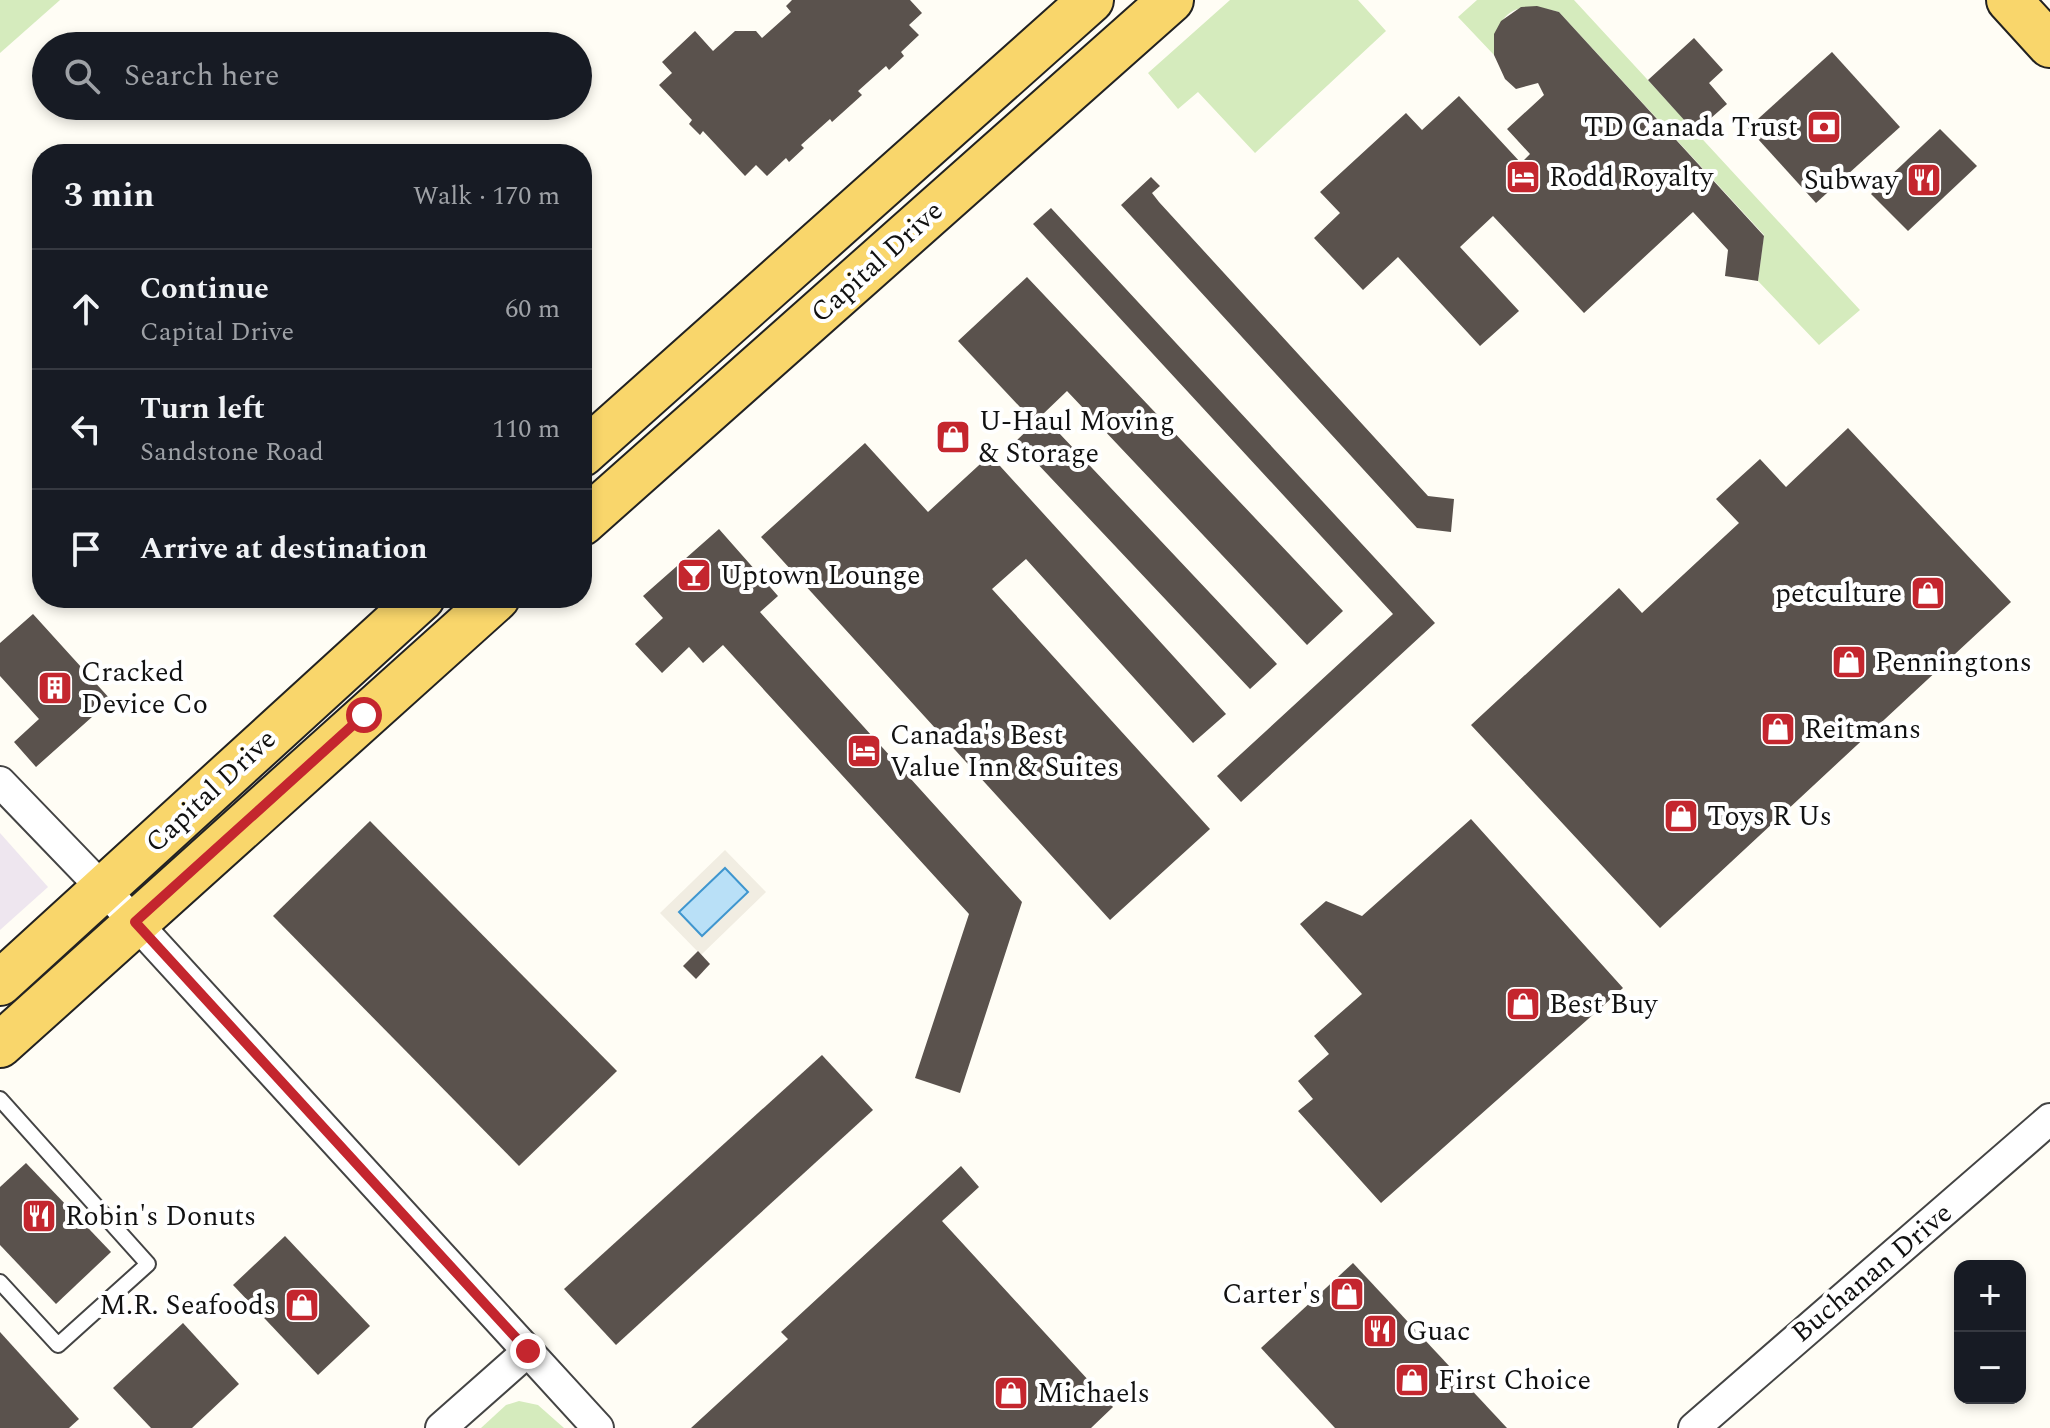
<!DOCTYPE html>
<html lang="en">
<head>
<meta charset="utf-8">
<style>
	body { margin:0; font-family:Spectral,serif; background:#20242c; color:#f1f3f6 }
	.controls { position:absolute; right:24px; bottom:24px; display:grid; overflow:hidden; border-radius:16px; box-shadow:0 4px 12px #0003 }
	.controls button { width:72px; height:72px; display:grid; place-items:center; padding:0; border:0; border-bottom:2px solid #363941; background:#171b24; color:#f1f3f6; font:40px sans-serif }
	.stop { position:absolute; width:24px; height:24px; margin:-18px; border:6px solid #c4262e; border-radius:50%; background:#fff }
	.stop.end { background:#c4262e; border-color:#fff; box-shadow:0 2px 8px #0008 }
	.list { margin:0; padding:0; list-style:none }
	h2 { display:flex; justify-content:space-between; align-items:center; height:104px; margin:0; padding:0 32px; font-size:34px }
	h2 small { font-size:26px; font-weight:400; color:#9ea1a6 }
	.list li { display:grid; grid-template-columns:52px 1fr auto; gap:24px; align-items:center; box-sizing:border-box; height:120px; padding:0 32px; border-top:2px solid #363941 }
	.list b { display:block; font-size:30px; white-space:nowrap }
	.list p { margin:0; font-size:26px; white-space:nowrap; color:#9ea1a6 }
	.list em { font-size:26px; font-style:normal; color:#9ea1a6 }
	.icon { flex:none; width:44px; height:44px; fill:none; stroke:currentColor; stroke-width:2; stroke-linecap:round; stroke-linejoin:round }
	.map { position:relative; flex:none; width:2050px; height:1428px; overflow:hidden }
	.search { position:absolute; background:#171b24; box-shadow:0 4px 12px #0003; left:32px; top:32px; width:560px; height:88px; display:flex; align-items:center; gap:20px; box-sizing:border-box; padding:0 28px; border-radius:44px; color:#9ea1a6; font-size:30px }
	.panel { position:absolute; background:#171b24; box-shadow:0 4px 12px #0003; left:32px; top:144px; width:560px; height:464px; border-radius:32px }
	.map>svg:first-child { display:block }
	.industrial { fill:#eee6ef }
	.green { fill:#d5ebbd }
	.plaza { fill:#f1ede2 }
	.water { fill:#b9e0f7; stroke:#3f96cf; stroke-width:2 }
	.building { fill:#5a524d }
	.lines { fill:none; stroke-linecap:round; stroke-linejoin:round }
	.lane-casing { stroke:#444; stroke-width:18 }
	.street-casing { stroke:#444; stroke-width:34 }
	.primary-casing { stroke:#222; stroke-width:48 }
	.lane { stroke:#fff; stroke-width:14 }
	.street { stroke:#fff; stroke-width:30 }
	.primary { stroke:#f9d66b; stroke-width:44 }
	.route { stroke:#c4262e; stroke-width:10 }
	.labels { text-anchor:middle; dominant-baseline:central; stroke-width:8; stroke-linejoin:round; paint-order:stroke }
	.poi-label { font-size:28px; fill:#111; stroke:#fff; text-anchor:start }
	.street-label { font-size:28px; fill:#111; stroke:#fff }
</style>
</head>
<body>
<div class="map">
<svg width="2050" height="1428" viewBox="0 0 2050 1428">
	<rect width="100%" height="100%" fill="#fffdf5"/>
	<path class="industrial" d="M0,833L48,887L0,930Z"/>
	<g class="green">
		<path d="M0,0H60L0,53Z"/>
		<path d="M1230,0H1358L1386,31L1255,153L1198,92L1178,109L1148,73Z"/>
		<path d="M1477,0H1574L1860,310L1819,345L1758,281L1764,235L1559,12C1518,0 1495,9 1494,55L1458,17Z"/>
		<path d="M519,1401L538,1405L564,1428H481L506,1405Z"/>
	</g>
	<path class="plaza" d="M725,850L766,892L701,955L660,913Z"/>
	<path class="water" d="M725,868L748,892L702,936L679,912Z"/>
	<g class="building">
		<path d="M792,0H910L922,13L909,25L919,35L901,52L904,56L889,70L886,66L858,91L862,95L832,122L830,119L801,145L804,148L789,162L786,158L767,176L756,165L745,176L703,131L700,135L689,124L692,120L659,85L672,73L662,62L695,31L713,51L735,31H756L762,38L791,12L786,6Z"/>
		<path d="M1537,6L1559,12L1764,236L1758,281L1725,276L1728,250L1693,212L1584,313L1493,216L1460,247L1519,311L1480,346L1398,257L1363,290L1314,238L1340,213L1320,192L1406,113L1422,130L1459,96L1521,163L1530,154L1507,129L1544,95L1538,83L1516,89L1505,79L1494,55V34L1501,21L1521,7Z"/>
		<path d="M1694,38L1723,70L1709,83L1727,104L1695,132L1648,80Z"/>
		<path d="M1832,52L1900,127L1816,203L1748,128Z"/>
		<path d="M1940,129L1977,166L1908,231L1871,194Z"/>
		<path d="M1151,177L1160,186L1152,193L1159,202L1428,496L1454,499L1451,532L1417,528L1121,205Z"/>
		<path d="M1051,208L1435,623L1241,802L1217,776L1393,614L1033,224Z"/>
		<path d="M1027,277L1343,611L1307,645L1067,391L1042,415L1277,664L1250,689L1016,441L1035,423L958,341Z"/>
		<path d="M1848,428L2011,602L1660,928L1471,725L1619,588L1642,613L1739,523L1716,499L1760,459L1786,487Z"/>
		<path d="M865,443L928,512L990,455L1226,714L1193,743L1026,559L992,589L1210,829L1110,920L761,537Z"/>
		<path d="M719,529L778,596L760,612L1022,902L960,1093L915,1078L969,914L723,645L703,663L689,647L662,673L635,644L663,618L643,596Z"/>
		<path d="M33,614L111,700L36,767L14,742L39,719L0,676V643Z"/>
		<path d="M1471,819L1623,988L1381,1203L1298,1111L1313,1099L1298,1081L1329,1054L1314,1036L1362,994L1300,924L1326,901L1362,916Z"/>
		<path d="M370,821L617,1071L519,1166L273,916Z"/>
		<path d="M698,951L710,964L696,979L683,966Z"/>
		<path d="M822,1055L873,1110L616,1345L564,1289Z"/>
		<path d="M26,1163L111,1252L56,1304L0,1245V1187Z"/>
		<path d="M961,1166L979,1187L942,1221L1113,1407L1091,1428H691L788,1339L781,1332Z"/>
		<path d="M285,1236L370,1326L318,1375L233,1285Z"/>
		<path d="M1353,1263L1507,1428H1335L1261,1348Z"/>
		<path d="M183,1323L239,1384L192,1428H151L113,1388Z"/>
		<path d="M0,1332L79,1419L69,1428H0Z"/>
	</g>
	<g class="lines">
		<g class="lane-casing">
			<path id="lane" d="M0,1099L148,1264L58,1345L0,1282"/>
		</g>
		<g class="street-casing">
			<g id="street">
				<path d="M0,782L135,922L598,1428"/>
				<path d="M441,1428L528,1351"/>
				<path d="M1694,1428L2050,1119"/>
			</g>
		</g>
		<g class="primary-casing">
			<g id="primary">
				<path d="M2009,0L2050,45"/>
				<path d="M582,454L1091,0"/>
				<path d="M582,523L1171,0"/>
				<path d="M0,983L422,598"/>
				<path d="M0,1045L497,598"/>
			</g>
		</g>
		<use href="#lane" class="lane"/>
		<use href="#street" class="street"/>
		<use href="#primary" class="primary"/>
	</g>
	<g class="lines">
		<path class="route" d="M364,715L135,922L528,1351"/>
	</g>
	<defs>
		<g id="bank-square" transform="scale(1.8)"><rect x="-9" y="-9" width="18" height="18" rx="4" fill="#c4262e" stroke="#fff"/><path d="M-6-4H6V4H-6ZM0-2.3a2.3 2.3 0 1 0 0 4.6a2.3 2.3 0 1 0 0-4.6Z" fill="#fff"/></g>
		<g id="hotel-square" transform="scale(1.8)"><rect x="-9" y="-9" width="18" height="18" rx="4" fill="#c4262e" stroke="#fff"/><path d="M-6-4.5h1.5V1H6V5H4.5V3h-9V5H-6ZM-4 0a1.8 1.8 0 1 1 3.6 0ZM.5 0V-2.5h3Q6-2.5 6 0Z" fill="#fff"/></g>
		<g id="restaurant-square" transform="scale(1.8)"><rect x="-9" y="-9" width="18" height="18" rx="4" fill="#c4262e" stroke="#fff"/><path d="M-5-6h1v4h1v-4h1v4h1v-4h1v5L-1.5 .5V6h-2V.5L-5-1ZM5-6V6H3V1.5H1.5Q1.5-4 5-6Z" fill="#fff"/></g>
		<g id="shop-square" transform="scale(1.8)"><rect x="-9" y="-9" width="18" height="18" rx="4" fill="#c4262e" stroke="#fff"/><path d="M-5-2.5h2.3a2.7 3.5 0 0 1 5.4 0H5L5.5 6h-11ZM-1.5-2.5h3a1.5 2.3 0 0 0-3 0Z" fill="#fff"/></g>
		<g id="bar-square" transform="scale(1.8)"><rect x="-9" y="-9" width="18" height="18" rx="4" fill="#c4262e" stroke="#fff"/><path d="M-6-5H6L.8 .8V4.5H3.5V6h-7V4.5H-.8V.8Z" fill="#fff"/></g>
		<g id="building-square" transform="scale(1.8)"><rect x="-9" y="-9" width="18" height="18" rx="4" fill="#c4262e" stroke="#fff"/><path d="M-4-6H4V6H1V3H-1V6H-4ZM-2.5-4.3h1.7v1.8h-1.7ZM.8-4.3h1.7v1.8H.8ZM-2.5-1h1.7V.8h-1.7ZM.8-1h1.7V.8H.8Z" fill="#fff"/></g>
	</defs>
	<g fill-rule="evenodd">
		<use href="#bank-square" x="1824" y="127"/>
		<use href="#hotel-square" x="1523" y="177"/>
		<use href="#restaurant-square" x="1924" y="180"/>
		<use href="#shop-square" x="953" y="437"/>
		<use href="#bar-square" x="694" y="575"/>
		<use href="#shop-square" x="1928" y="593"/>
		<use href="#shop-square" x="1849" y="662"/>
		<use href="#building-square" x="55" y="688"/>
		<use href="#shop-square" x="1778" y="729"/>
		<use href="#hotel-square" x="864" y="751"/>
		<use href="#shop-square" x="1681" y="816"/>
		<use href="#shop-square" x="1523" y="1004"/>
		<use href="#restaurant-square" x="39" y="1216"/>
		<use href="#shop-square" x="1347" y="1294"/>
		<use href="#shop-square" x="302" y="1305"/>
		<use href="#restaurant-square" x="1380" y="1331"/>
		<use href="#shop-square" x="1412" y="1380"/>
		<use href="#shop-square" x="1011" y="1393"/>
	</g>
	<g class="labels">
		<g class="poi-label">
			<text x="1798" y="127" text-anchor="end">TD Canada Trust</text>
			<text x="1549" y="177">Rodd Royalty</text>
			<text x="1898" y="180" text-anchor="end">Subway</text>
			<text x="979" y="421">U-Haul Moving<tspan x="979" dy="32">&amp; Storage</tspan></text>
			<text x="720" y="575">Uptown Lounge</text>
			<text x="1902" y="593" text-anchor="end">petculture</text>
			<text x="1875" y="662">Penningtons</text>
			<text x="81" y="672">Cracked<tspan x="81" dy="32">Device Co</tspan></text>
			<text x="1804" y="729">Reitmans</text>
			<text x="890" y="735">Canada's Best<tspan x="890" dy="32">Value Inn &amp; Suites</tspan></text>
			<text x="1707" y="816">Toys R Us</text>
			<text x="1549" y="1004">Best Buy</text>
			<text x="65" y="1216">Robin's Donuts</text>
			<text x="1321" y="1294" text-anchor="end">Carter's</text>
			<text x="276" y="1305" text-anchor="end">M.R. Seafoods</text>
			<text x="1406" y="1331">Guac</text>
			<text x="1438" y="1380">First Choice</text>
			<text x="1037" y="1393">Michaels</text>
		</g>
		<g class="street-label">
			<text transform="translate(877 262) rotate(-42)">Capital Drive</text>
			<text transform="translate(211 791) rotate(-43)">Capital Drive</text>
			<text transform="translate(1872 1273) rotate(-40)">Buchanan Drive</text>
		</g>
	</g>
</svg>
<div class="controls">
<button>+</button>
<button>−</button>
</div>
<div class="stop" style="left:364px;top:715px"></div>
<div class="stop end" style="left:528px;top:1351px"></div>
<div class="search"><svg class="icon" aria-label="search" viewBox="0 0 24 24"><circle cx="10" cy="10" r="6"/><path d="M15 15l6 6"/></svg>Search here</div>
<section class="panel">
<h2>3 min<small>Walk · 170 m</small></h2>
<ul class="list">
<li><svg class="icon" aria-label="ahead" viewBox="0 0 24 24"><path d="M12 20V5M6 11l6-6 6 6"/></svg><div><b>Continue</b><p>Capital Drive</p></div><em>60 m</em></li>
<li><svg class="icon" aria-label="left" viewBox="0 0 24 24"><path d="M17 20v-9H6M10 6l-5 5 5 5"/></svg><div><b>Turn left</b><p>Sandstone Road</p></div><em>110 m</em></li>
<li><svg class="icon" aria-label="arrive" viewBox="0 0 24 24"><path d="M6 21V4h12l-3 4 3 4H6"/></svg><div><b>Arrive at destination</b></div></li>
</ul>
</section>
</div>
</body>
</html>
